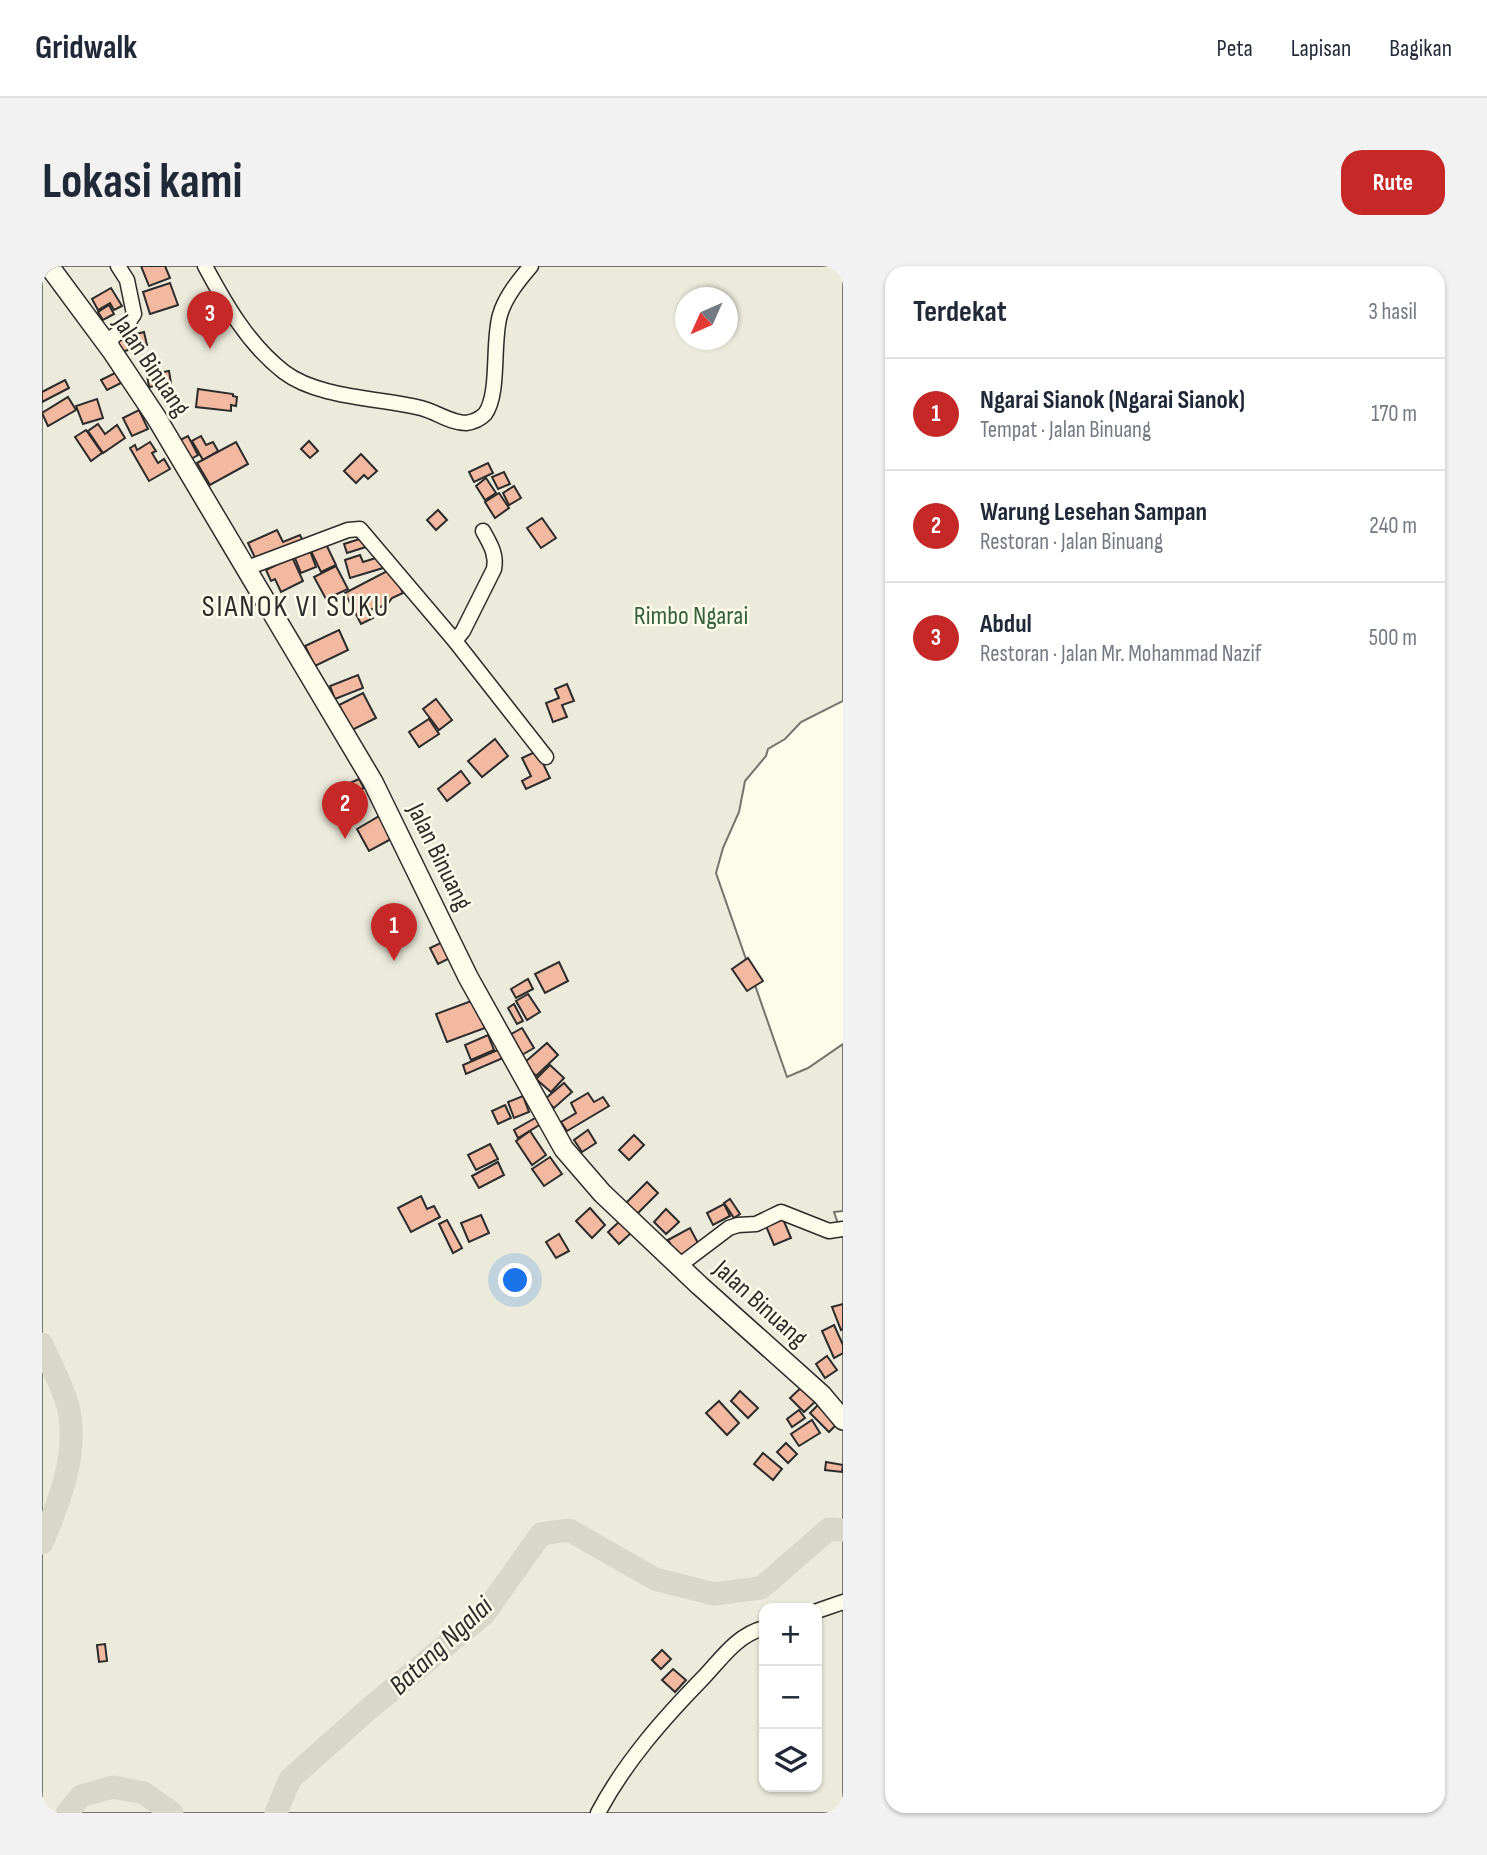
<!DOCTYPE html>
<html lang="id">
<head>
<meta charset="utf-8">
<style>
	body { margin:0; font-family:"Sofia Sans Condensed",sans-serif; background:#f2f2f3; color:#1f2937 }
	.controls { position:absolute; right:21px; bottom:21px; display:grid; overflow:hidden; border-radius:14px; box-shadow:0 2px 5px #0004 }
	.controls button { width:63px; height:63px; display:grid; place-items:center; padding:0; border:0; border-bottom:2px solid #e0e1e3; background:#fff; color:#1f2937; font:35px sans-serif }
	.compass { position:absolute; left:633px; top:21px; width:63px; height:63px; border-radius:50%; background:#fff; box-shadow:0 2px 5px #0004; rotate:225deg }
	.you { position:absolute; left:474px; top:1015px; width:24px; height:24px; margin:-18px; border:5px solid #fff; border-radius:50%; background:#1a73e8; box-shadow:0 0 0 10px #1a73e833 }
	.badge { display:grid; place-items:center; width:46px; height:46px; border-radius:50%; background:#c62828; color:#fff; font-size:23px; font-weight:700 }
	.pin { position:absolute; translate:-50% -58px; filter:drop-shadow(0 2px 4px #0008) }
	.pin::after { content:''; position:absolute; top:37px; width:24px; height:21px; background:inherit; clip-path:polygon(0 0,100% 0,50% 100%) }
	.list { margin:0; padding:0; list-style:none }
	h2 { display:flex; justify-content:space-between; align-items:center; height:91px; margin:0; padding:0 28px; font-size:30px }
	h2 small { font-size:23px; font-weight:400; color:#747a83 }
	.list li { display:grid; grid-template-columns:46px 1fr auto; gap:21px; align-items:center; box-sizing:border-box; height:112px; padding:0 28px; border-top:2px solid #e0e1e3 }
	.list b { display:block; font-size:26px; white-space:nowrap }
	.list p { margin:0; font-size:23px; white-space:nowrap; color:#747a83 }
	.list em { font-size:23px; font-style:normal; color:#747a83 }
	.icon { flex:none; width:38px; height:38px; fill:none; stroke:currentColor; stroke-width:2; stroke-linecap:round; stroke-linejoin:round }
	.map { position:relative; flex:none; width:801px; height:1547px; overflow:hidden; border-radius:21px }
	header { display:flex; align-items:center; gap:42px; box-sizing:border-box; height:98px; padding:0 35px; background:#fff; border-bottom:2px solid #e0e1e3 }
	header strong { font-size:33px }
	nav { display:flex; gap:38px; margin-inline-start:auto; font-size:24px }
	.intro { display:flex; align-items:center; justify-content:space-between; box-sizing:border-box; height:168px; padding:0 42px }
	h1 { margin:0; font-size:49px }
	.button { padding:18px 32px; border-radius:21px; background:#c62828; color:#fff; font-size:24px; font-weight:700 }
	main { display:flex; gap:42px; padding:0 42px }
	aside { flex:1; background:#fff; border-radius:21px; box-shadow:0 2px 5px #0004 }
	.map>svg:first-child { display:block }
	.green { fill:#ecebdb; stroke:#74746e; stroke-width:2; fill-rule:evenodd }
	.lines { fill:none; stroke-linecap:round; stroke-linejoin:round }
	.river { stroke:#d8d7c9; stroke-width:23 }
	.building { fill:#f2b8a0; stroke:#2b2b2b; stroke-width:2 }
	.minor-casing { stroke:#2b2b2b; stroke-width:17 }
	.major-casing { stroke:#2b2b2b; stroke-width:22 }
	.minor { stroke:#fdfbea; stroke-width:14 }
	.major { stroke:#fdfbea; stroke-width:19 }
	.labels { text-anchor:middle; dominant-baseline:central; stroke-width:5; stroke-linejoin:round; paint-order:stroke }
	.street-label { font-size:26px; fill:#2b2b2b; stroke:#fdfbea }
	.park-label { font-size:26px; fill:#34623c; stroke:#fdfbea }
	.water-label { font-size:28px; font-style:italic; fill:#2b2b2b; stroke:#fdfbea }
	.quarter-label { font-size:30px; letter-spacing:2px; fill:#2b2b2b; stroke:#fdfbea }
</style>
</head>
<body>
<header>
<strong>Gridwalk</strong>
<nav><a>Peta</a><a>Lapisan</a><a>Bagikan</a></nav>
</header>
<div class="intro"><h1>Lokasi kami</h1><a class="button">Rute</a></div>
<main>
<div class="map">
<svg width="801" height="1547" viewBox="0 0 801 1547">
	<rect width="100%" height="100%" fill="#fdfbea"/>
	<path class="green" d="M0,0H801V435L759,456L743,473L726,483L724,490L703,515L697,546L681,582L674,607L745,811L766,802L801,778V945L792,946L801,972V1547H0ZM643,32H685V74H643ZM722,1342H775V1521H722Z"/>
	<g class="lines">
		<g class="river">
			<path d="M0,1078C8,1098 23,1124 27,1144C36,1190 17,1236 0,1277"/>
			<path d="M25,1547L39,1530L71,1521L102,1527L130,1547"/>
			<path d="M234,1547L248,1513L329,1441L442,1348L499,1268L527,1264L613,1313L672,1328L719,1322L787,1263L801,1264"/>
		</g>
	</g>
	<g class="building">
		<path d="M99,0H123L128,12L107,20Z"/>
		<path d="M128,17L136,39L108,48L101,26Z"/>
		<path d="M69,22L80,40L72,44L68,37L56,44L50,33Z"/>
		<path d="M67,39L72,48L61,54L56,46Z"/>
		<path d="M102,66L105,79L75,87L71,74Z"/>
		<path d="M127,105L129,117L107,121L105,109Z"/>
		<path d="M73,107L79,117L65,124L59,114Z"/>
		<path d="M23,114L27,122L0,136V126Z"/>
		<path d="M156,123L191,128V130L195,131L194,140L189,139V145L154,141Z"/>
		<path d="M26,131L34,144L6,160L0,147Z"/>
		<path d="M55,133L61,152L41,158L34,140Z"/>
		<path d="M97,144L106,163L90,170L81,152Z"/>
		<path d="M56,158L63,168L75,159L83,172L61,187L46,165Z"/>
		<path d="M44,164L60,187L49,195L33,171Z"/>
		<path d="M146,170L156,189L147,194L136,175Z"/>
		<path d="M159,170L164,179L171,176L176,185L161,194L150,175Z"/>
		<path d="M267,175L276,185L268,192L259,183Z"/>
		<path d="M108,176L114,185L110,187L116,197L122,193L128,203L107,215L88,182L93,179L95,184Z"/>
		<path d="M194,176L206,198L168,219L155,197Z"/>
		<path d="M319,188L335,205L326,213L322,209L314,217L302,205Z"/>
		<path d="M446,197L451,207L432,216L427,206Z"/>
		<path d="M462,206L468,218L456,223L450,211Z"/>
		<path d="M444,212L454,227L443,234L434,220Z"/>
		<path d="M472,220L479,232L467,239L461,227Z"/>
		<path d="M457,227L467,242L453,252L443,236Z"/>
		<path d="M396,244L405,254L394,264L385,254Z"/>
		<path d="M500,252L514,272L499,282L485,262Z"/>
		<path d="M235,264L241,276L258,269L262,277L216,298L206,277Z"/>
		<path d="M324,271L327,280L305,287L302,278Z"/>
		<path d="M283,276L294,299L279,306L268,283Z"/>
		<path d="M268,285L274,301L259,307L253,292Z"/>
		<path d="M318,289L321,296L337,291L341,302L308,312L303,294Z"/>
		<path d="M250,291L261,315L239,326L233,313L229,315L224,304Z"/>
		<path d="M294,300L306,323L284,333L272,311Z"/>
		<path d="M349,303L361,327L350,332L345,339L327,344L331,352L319,358L303,327Z"/>
		<path d="M297,364L306,384L273,400L263,380Z"/>
		<path d="M316,409L321,422L293,433L288,420Z"/>
		<path d="M525,418L532,435L520,439L525,451L511,456L504,437L517,432L513,423Z"/>
		<path d="M321,427L334,452L310,464L297,439Z"/>
		<path d="M394,433L410,454L397,464L381,443Z"/>
		<path d="M387,453L397,468L377,481L367,466Z"/>
		<path d="M453,473L466,490L440,511L426,495Z"/>
		<path d="M495,485L508,512L484,523L480,515L489,510L480,492Z"/>
		<path d="M419,505L428,517L405,535L396,523Z"/>
		<path d="M317,513L322,522L307,529L303,519Z"/>
		<path d="M339,549L351,572L327,585L315,563Z"/>
		<path d="M405,674L412,690L396,698L388,682Z"/>
		<path d="M706,692L721,715L705,725L690,703Z"/>
		<path d="M517,696L526,715L503,727L493,708Z"/>
		<path d="M486,713L491,723L474,732L469,723Z"/>
		<path d="M486,728L498,746L485,754L474,735Z"/>
		<path d="M432,734L443,762L405,776L394,748Z"/>
		<path d="M472,738L481,755L475,758L466,742Z"/>
		<path d="M480,762L492,782L478,790L466,770Z"/>
		<path d="M446,769L452,784L429,794L423,779Z"/>
		<path d="M505,777L516,789L494,810L482,797Z"/>
		<path d="M458,783L461,792L424,808L421,799Z"/>
		<path d="M508,799L522,812L509,826L494,813Z"/>
		<path d="M522,817L530,826L512,842L503,833Z"/>
		<path d="M546,827L552,836L561,831L567,840L525,865L519,856L534,847L529,837Z"/>
		<path d="M481,830L487,846L472,852L466,836Z"/>
		<path d="M463,839L469,852L456,858L450,845Z"/>
		<path d="M495,851L499,858L476,872L472,864Z"/>
		<path d="M546,864L554,877L540,886L532,874Z"/>
		<path d="M488,865L504,889L490,899L474,875Z"/>
		<path d="M592,869L602,879L587,894L577,884Z"/>
		<path d="M448,878L456,893L434,904L426,889Z"/>
		<path d="M508,891L520,908L502,920L490,903Z"/>
		<path d="M456,896L462,909L437,922L430,910Z"/>
		<path d="M605,916L616,927L595,948L584,937Z"/>
		<path d="M379,930L385,943L392,940L398,951L369,966L356,942Z"/>
		<path d="M688,933L698,948L692,952L682,937Z"/>
		<path d="M682,938L688,950L671,959L665,947Z"/>
		<path d="M548,942L563,959L550,972L534,955Z"/>
		<path d="M624,943L637,956L624,968L612,956Z"/>
		<path d="M439,949L447,967L427,976L419,957Z"/>
		<path d="M741,953L749,972L732,979L724,960Z"/>
		<path d="M405,954L420,982L411,987L397,958Z"/>
		<path d="M578,955L589,967L577,978L566,966Z"/>
		<path d="M648,962L657,979L636,991L626,974Z"/>
		<path d="M517,968L527,985L514,992L504,976Z"/>
		<path d="M801,1038V1063L799,1064L790,1041Z"/>
		<path d="M792,1059L801,1079V1087L792,1092L780,1065Z"/>
		<path d="M785,1090L795,1104L783,1112L774,1098Z"/>
		<path d="M762,1119L776,1133L762,1146L748,1132Z"/>
		<path d="M698,1125L716,1142L706,1152L689,1135Z"/>
		<path d="M677,1135L697,1157L685,1169L664,1147Z"/>
		<path d="M778,1137L797,1156L787,1166L768,1147Z"/>
		<path d="M757,1144L763,1152L750,1161L745,1153Z"/>
		<path d="M770,1154L778,1167L757,1180L749,1168Z"/>
		<path d="M744,1177L755,1188L746,1197L735,1186Z"/>
		<path d="M721,1187L740,1203L731,1214L712,1198Z"/>
		<path d="M784,1196L801,1199L800,1206L783,1204Z"/>
		<path d="M63,1378L65,1395L57,1396L55,1379Z"/>
		<path d="M620,1384L629,1393L619,1403L610,1394Z"/>
		<path d="M631,1403L644,1414L633,1426L620,1414Z"/>
	</g>
	<g class="lines">
		<g class="minor-casing">
			<g id="minor">
				<path d="M163,0C184,39 206,78 242,106C276,132 338,132 379,142C395,146 408,157 424,157C431,156 438,153 443,148C458,128 450,75 458,49C463,31 477,14 489,0"/>
				<path d="M70,85L69,72L82,63L92,48L85,14L76,0"/>
				<path d="M205,302L306,264L318,263L413,375L504,491"/>
				<path d="M413,375L421,365L452,303C455,288 448,278 441,265"/>
				<path d="M638,999L687,962L696,959L714,958L739,946L787,965L801,963"/>
				<path d="M775,1345L801,1336"/>
				<path d="M556,1547C583,1496 621,1453 661,1412C680,1392 695,1369 722,1362"/>
			</g>
		</g>
		<g class="major-casing">
			<path id="major" d="M7,0L70,85L114,151L331,516L426,711L522,883L560,927L657,1019L780,1129L801,1154"/>
		</g>
		<use href="#minor" class="minor"/>
		<use href="#major" class="major"/>
	</g>
	<g class="labels">
		<g class="street-label">
			<text transform="translate(109 100) rotate(56)">Jalan Binuang</text>
			<text transform="translate(397 591) rotate(64)">Jalan Binuang</text>
			<text transform="translate(718 1038) rotate(42)">Jalan Binuang</text>
		</g>
		<g class="park-label">
			<text x="649" y="350">Rimbo Ngarai</text>
		</g>
		<g class="water-label">
			<text transform="translate(399 1380) rotate(-43)">Batang Ngalai</text>
		</g>
		<g class="quarter-label">
			<text x="254" y="341">SIANOK VI SUKU</text>
		</g>
	</g>
</svg>
<div class="controls">
<button>+</button>
<button>−</button>
<button><svg class="icon" aria-label="layers" viewBox="0 0 24 24"><path d="M12 4l9 5-9 5-9-5zM3 14l9 5 9-5"/></svg></button>
</div>
<svg class="compass" viewBox="-18 -18 36 36"><path d="M0-13l5 13h-10z" fill="#e53935"/><path d="M0 13l5-13h-10z" fill="#747a83"/></svg>
<div class="you"></div>
<div class="pin badge" style="left:352px;top:695px">1</div>
<div class="pin badge" style="left:303px;top:573px">2</div>
<div class="pin badge" style="left:168px;top:83px">3</div>
</div>
<aside>
<h2>Terdekat<small>3 hasil</small></h2>
<ul class="list">
<li><span class="badge">1</span><div><b>Ngarai Sianok (Ngarai Sianok)</b><p>Tempat · Jalan Binuang</p></div><em>170 m</em></li>
<li><span class="badge">2</span><div><b>Warung Lesehan Sampan</b><p>Restoran · Jalan Binuang</p></div><em>240 m</em></li>
<li><span class="badge">3</span><div><b>Abdul</b><p>Restoran · Jalan Mr. Mohammad Nazif</p></div><em>500 m</em></li>
</ul>
</aside>
</main>
</body>
</html>
